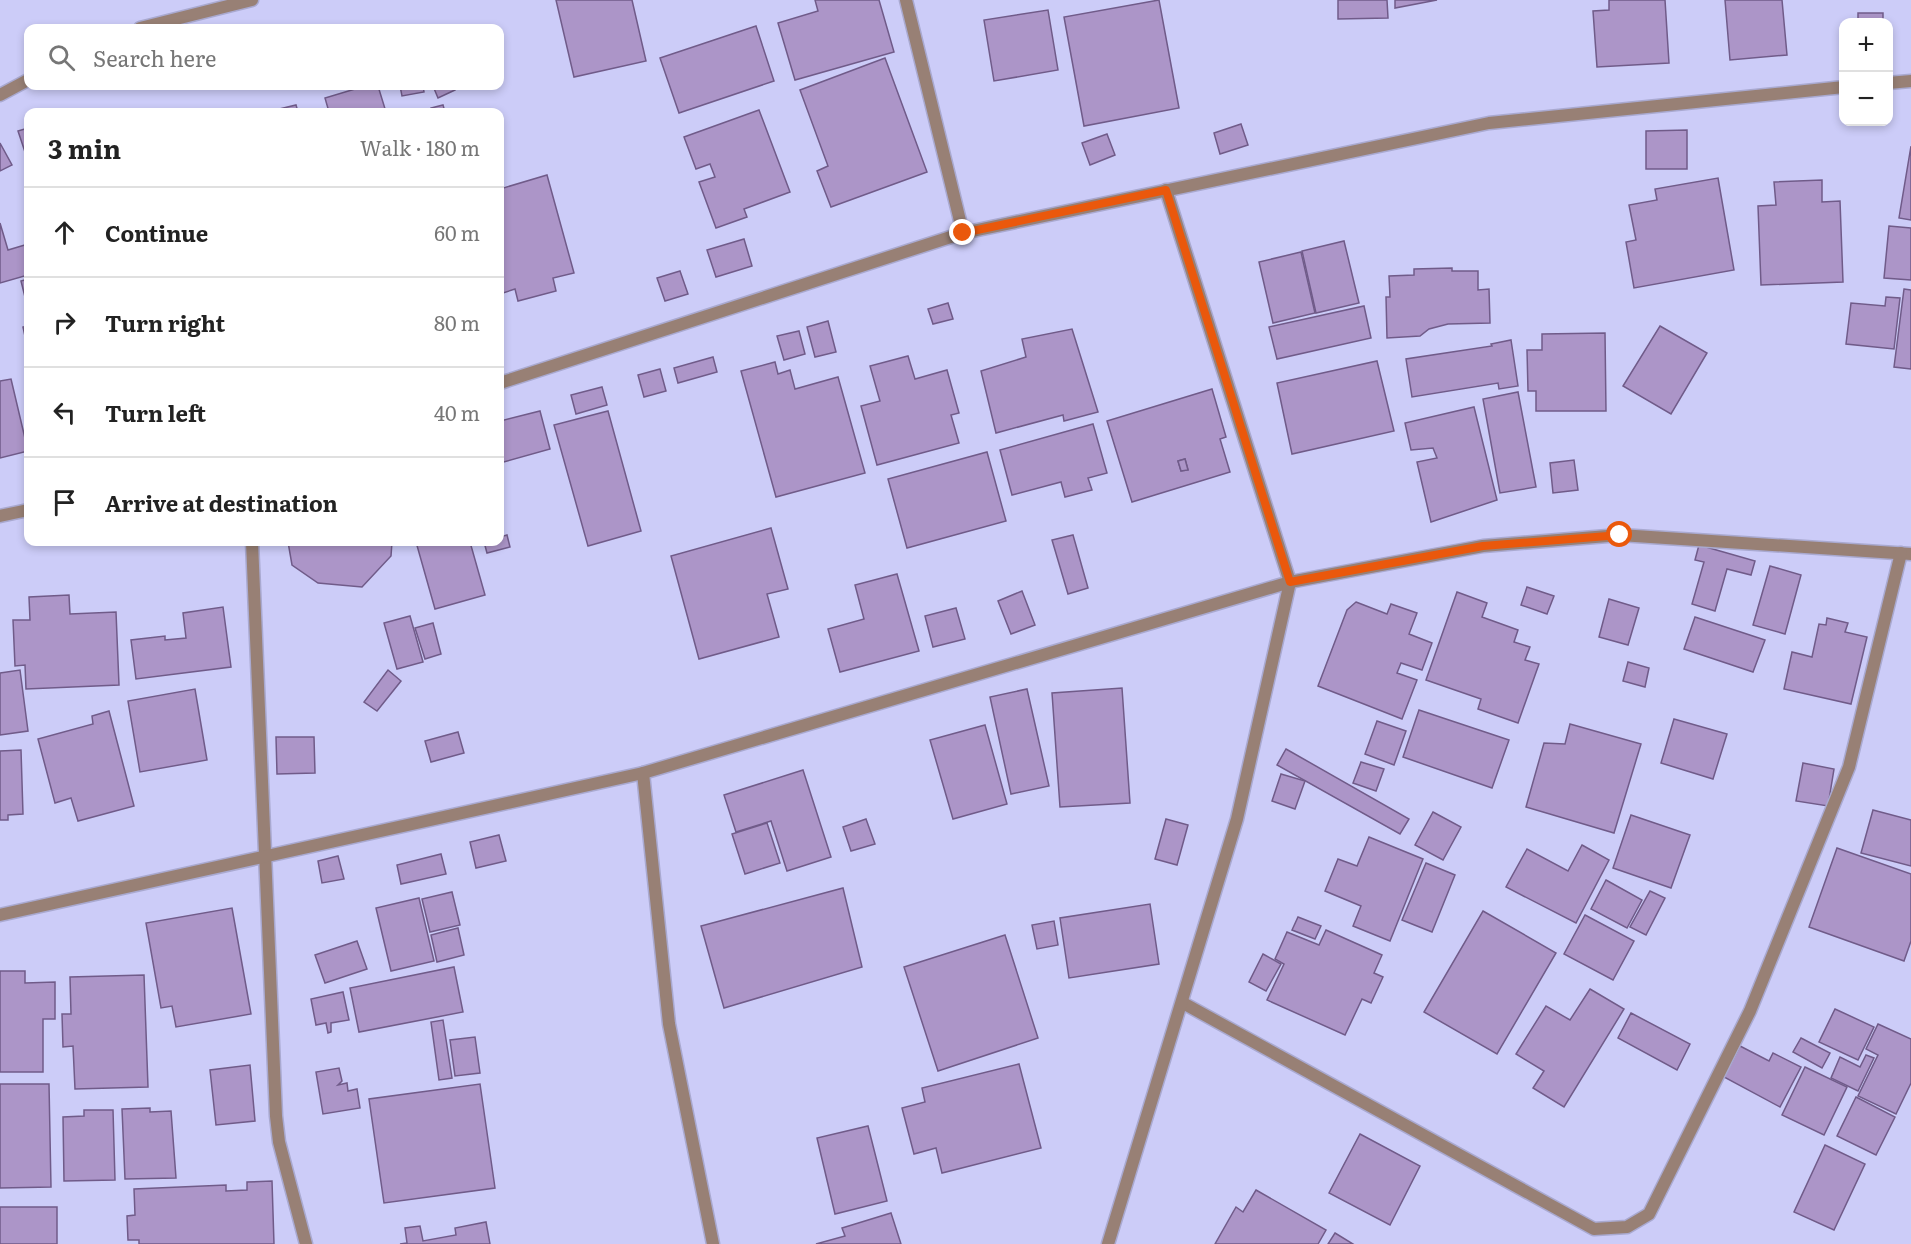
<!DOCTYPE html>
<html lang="en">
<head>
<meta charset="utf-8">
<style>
	body { margin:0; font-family:Literata,serif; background:#f2f2f2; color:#222 }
	.controls { position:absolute; right:18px; top:18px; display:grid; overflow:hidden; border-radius:12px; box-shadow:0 3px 9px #0003 }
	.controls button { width:54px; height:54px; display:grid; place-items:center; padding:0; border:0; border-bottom:2px solid #e0e0e0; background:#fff; color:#222; font:30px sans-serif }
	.stop { position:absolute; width:18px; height:18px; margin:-14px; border:4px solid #ea580c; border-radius:50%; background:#fff }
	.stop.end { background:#ea580c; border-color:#fff; box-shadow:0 2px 6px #0008 }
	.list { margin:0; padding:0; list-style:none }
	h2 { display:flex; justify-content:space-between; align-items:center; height:78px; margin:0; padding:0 24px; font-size:26px }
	h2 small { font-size:20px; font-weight:400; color:#767676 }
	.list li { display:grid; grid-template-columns:39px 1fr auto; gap:18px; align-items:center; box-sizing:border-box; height:90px; padding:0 24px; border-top:2px solid #e0e0e0 }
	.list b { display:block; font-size:22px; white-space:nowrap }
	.list em { font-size:20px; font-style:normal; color:#767676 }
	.icon { flex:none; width:33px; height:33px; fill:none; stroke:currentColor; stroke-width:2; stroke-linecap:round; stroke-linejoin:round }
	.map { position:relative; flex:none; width:1911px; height:1244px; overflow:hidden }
	.search { position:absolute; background:#fff; box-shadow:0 3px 9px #0003; left:24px; top:24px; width:480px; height:66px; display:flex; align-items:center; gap:15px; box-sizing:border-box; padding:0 21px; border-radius:12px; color:#767676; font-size:22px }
	.panel { position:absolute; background:#fff; box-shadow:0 3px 9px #0003; left:24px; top:108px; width:480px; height:438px; border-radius:12px }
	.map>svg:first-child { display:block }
	.building { fill:#ac95c8; stroke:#705b89; stroke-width:1.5; fill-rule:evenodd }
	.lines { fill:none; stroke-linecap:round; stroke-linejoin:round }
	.street-casing { stroke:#a9a9d0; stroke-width:15 }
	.street { stroke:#988075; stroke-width:12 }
	.route { stroke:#ea580c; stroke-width:8 }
</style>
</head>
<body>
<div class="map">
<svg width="1911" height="1244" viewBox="0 0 1911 1244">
	<rect width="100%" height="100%" fill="#ccccf8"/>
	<g class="building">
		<path d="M556,0H632L646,61L574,77Z"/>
		<path d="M815,0H879L894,52L795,80L778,23L818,11Z"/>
		<path d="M1159,0L1179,108L1084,126L1064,17Z"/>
		<path d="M1338,0H1387L1388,18L1338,19Z"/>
		<path d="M1395,0H1437L1395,8Z"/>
		<path d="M1609,0H1665L1669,63L1597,67L1593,11L1609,10Z"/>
		<path d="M1725,0H1782L1787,55L1730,60Z"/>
		<path d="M1048,10L1058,70L994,81L984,20Z"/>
		<rect x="1858" y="13" width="25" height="9"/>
		<path d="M756,26L774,81L679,113L660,58Z"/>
		<path d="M885,58L927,172L831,207L817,171L828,166L800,90Z"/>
		<path d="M365,86H378L386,112H329L325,98Z"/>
		<path d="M400,86H423L424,92L402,96Z"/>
		<path d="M433,86H454L455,90L438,98Z"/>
		<path d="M296,105L298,112H267Z"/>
		<path d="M443,105L445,112H432L431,108Z"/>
		<path d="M759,110L790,192L744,209L747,217L716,228L699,182L715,177L710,164L696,169L684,137Z"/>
		<path d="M1241,124L1248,145L1220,154L1214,133Z"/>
		<path d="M28,128V155H26L18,131Z"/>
		<path d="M1687,130V169H1646V131Z"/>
		<path d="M1107,134L1115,155L1090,165L1082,143Z"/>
		<path d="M0,143L12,165L0,171Z"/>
		<path d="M1911,146V220L1899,218Z"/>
		<path d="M547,175L574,273L553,278L556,291L518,301L515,289L500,294V189Z"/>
		<path d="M1718,178L1734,270L1634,288L1626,242L1636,240L1629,205L1657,200L1655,189Z"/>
		<path d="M1822,180V202L1840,201L1843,282L1761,285L1758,206L1776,205L1774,182Z"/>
		<path d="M0,223L8,250L28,244V275L0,283Z"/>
		<path d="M1889,226L1911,228V280L1884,278Z"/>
		<path d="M744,239L752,266L716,277L707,250Z"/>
		<path d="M1344,241L1359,303L1316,313L1302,251Z"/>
		<path d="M1301,252L1315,313L1273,323L1259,262Z"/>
		<path d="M1452,268V271H1478V290L1489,289L1490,323L1448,324L1429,329L1420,336L1387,338L1386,297H1390L1389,276L1414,275V269Z"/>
		<path d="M680,271L688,294L665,301L657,278Z"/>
		<path d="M28,279V309L21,281Z"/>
		<path d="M1904,289L1911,290V369L1894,367Z"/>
		<path d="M1886,297L1900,298L1894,349L1846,344L1851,303L1885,306Z"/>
		<path d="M948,303L953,319L933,324L928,309Z"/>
		<path d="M1364,306L1371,338L1277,359L1269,327Z"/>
		<path d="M828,321L836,352L815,357L807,327Z"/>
		<path d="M28,326V350L23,327Z"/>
		<path d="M1660,326L1707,353L1671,414L1623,386Z"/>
		<path d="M1072,329L1098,412L1064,421L1063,415L996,433L981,371L1026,357L1022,339Z"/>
		<path d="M799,331L805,354L784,360L777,336Z"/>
		<path d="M1605,333L1606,411H1536V391H1528L1527,350H1542V334Z"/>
		<path d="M1511,340L1518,386L1499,389L1498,383L1412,397L1406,359L1492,346L1491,344Z"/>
		<path d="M908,356L915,379L947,370L959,413L951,415L959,443L877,465L861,406L880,401L870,366Z"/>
		<path d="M713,357L717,372L678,383L674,368Z"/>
		<path d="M1377,361L1394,431L1292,454L1277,383Z"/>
		<path d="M775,362L778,374L790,370L795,389L838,377L865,473L776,497L741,371Z"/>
		<path d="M660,369L666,391L644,397L638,375Z"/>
		<path d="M11,379L28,451L0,458V381Z"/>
		<path d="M602,387L607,405L576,414L571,395Z"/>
		<path d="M1212,389L1226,437L1220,439L1230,472L1132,502L1107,421ZM1185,459L1188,470L1181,471L1178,461Z"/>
		<path d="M1518,392L1536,487L1500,493L1483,399Z"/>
		<path d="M1474,407L1497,500L1431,522L1417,462L1437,458L1433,448L1411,450L1405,423Z"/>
		<path d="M540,411L550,449L500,463V421Z"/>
		<path d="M608,411L641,531L588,546L554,425Z"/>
		<path d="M1093,424L1107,473L1088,478L1092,490L1065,497L1061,482L1012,495L1000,450Z"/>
		<path d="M987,452L1006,521L907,548L888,479Z"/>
		<path d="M1185,459L1188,470L1181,471L1178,461Z"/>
		<path d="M1574,460L1578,490L1553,493L1550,463Z"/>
		<path d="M771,528L788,589L767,594L779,637L699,659L671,556Z"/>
		<path d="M507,535L510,547L487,553L484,542H500V537Z"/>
		<path d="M1073,535L1088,588L1068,594L1052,540Z"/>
		<path d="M288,542H392L391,556L362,587L318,583L292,565Z"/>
		<path d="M416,542H470L485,595L435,609Z"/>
		<path d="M1699,545L1755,561L1751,575L1727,569L1715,611L1692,604L1704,562L1695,560Z"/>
		<path d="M1770,566L1801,575L1785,634L1753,625Z"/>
		<path d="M897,574L919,651L840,672L828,629L864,619L855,585Z"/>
		<path d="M1527,587L1554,596L1547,614L1521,605Z"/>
		<path d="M1022,591L1035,625L1011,634L998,601Z"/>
		<path d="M1457,592L1487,603L1482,617L1518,630L1514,642L1530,647L1525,660L1539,664L1518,723L1478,709L1481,699L1426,680Z"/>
		<path d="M69,595L70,614L116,612L119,685L26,689L25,665L15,666L13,620H30L29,597Z"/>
		<path d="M1609,599L1639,608L1628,645L1599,637Z"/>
		<path d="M1356,602L1387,614L1391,604L1417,613L1409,634L1432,643L1422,670L1401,663L1397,673L1417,680L1402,719L1318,686L1347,610Z"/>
		<path d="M223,607L231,667L136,679L131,640L165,636V640L186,638L183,613Z"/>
		<path d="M956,608L965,639L933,647L925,616Z"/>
		<path d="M410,616L423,662L397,669L384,623Z"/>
		<path d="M1695,617L1765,640L1753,672L1684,649Z"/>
		<path d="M1827,618L1848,623L1845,632L1867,637L1851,704L1784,689L1792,652L1812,657L1819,624L1826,625Z"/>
		<path d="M433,623L441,654L425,659L415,628Z"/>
		<path d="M1628,662L1649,668L1645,687L1623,681Z"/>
		<path d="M20,670L28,731L0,735V673Z"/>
		<path d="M388,670L401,681L377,711L364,702Z"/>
		<path d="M1122,688L1130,803L1060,807L1052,693Z"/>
		<path d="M195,689L207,760L140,772L128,701Z"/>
		<path d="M1027,689L1049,786L1011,794L990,697Z"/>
		<path d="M1419,710L1509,740L1492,788L1403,757Z"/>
		<path d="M109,711L134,806L78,821L71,798L55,803L38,739L93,724L92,716Z"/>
		<path d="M1674,719L1727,734L1713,779L1661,763Z"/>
		<path d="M1377,721L1406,731L1394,765L1365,754Z"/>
		<path d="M1570,724L1641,744L1614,833L1526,807L1544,743L1565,744Z"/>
		<path d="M985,725L1007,804L953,819L930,740Z"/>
		<path d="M458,732L464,753L431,762L425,741Z"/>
		<path d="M276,737H314L315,773L277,774Z"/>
		<path d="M1286,749L1409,819L1400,834L1277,765Z"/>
		<path d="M21,750L23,814L8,815V820H0V751Z"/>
		<path d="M1361,762L1384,769L1376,791L1353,783Z"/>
		<path d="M1803,763L1834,769L1828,806L1796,801Z"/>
		<path d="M803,770L831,857L787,871L771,821L736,832L724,795Z"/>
		<path d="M1281,774L1305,781L1295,809L1272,801Z"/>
		<path d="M1873,810L1911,820V866L1861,853Z"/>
		<path d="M1433,812L1461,827L1443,860L1415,845Z"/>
		<path d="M1631,815L1690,835L1671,888L1613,868Z"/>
		<path d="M866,819L875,844L851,851L843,827Z"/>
		<path d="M1166,819L1188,825L1177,865L1155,859Z"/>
		<path d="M767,823L780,863L745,874L732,834Z"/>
		<path d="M499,835L506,861L476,868L470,842Z"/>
		<path d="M1369,837L1423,859L1390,941L1353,926L1361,906L1325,891L1338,859L1357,866Z"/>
		<path d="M1582,845L1609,860L1576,923L1506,887L1527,849L1568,871Z"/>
		<path d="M1837,848L1911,874V941L1904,961L1809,927Z"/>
		<path d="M441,854L446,874L401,884L397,865Z"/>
		<path d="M338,856L344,879L322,883L318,861Z"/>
		<path d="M1426,863L1455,875L1432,932L1402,920Z"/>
		<path d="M1606,880L1642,900L1627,928L1591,909Z"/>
		<path d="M843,888L862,967L724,1008L701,926Z"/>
		<path d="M1650,891L1665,898L1646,935L1630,927Z"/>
		<path d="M452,892L460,925L430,932L422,899Z"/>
		<path d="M419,898L434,961L391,971L376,908Z"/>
		<path d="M1150,904L1159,964L1069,978L1060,918Z"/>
		<path d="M232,908L251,1014L176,1027L172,1006L161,1008L146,923Z"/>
		<path d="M1483,911L1556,953L1497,1054L1424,1012Z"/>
		<path d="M1585,915L1634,941L1613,980L1564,954Z"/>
		<path d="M1298,917L1321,926L1315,939L1292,930Z"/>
		<path d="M1054,921L1058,945L1037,949L1032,925Z"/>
		<path d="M458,928L464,955L437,962L431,935Z"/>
		<path d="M1326,930L1382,955L1374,973L1383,977L1371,1003L1362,999L1345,1035L1267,1000L1284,964L1275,959L1287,932L1319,945Z"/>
		<path d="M1005,935L1038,1038L938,1071L904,967Z"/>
		<path d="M357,941L367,969L325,983L315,955Z"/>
		<path d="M1263,954L1281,964L1266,991L1249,982Z"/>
		<path d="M454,967L463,1012L359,1032L350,988Z"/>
		<path d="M0,971H25V983L55,982V1019H43V1072H0Z"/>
		<path d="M144,975L148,1087L75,1089L73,1046L63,1047L62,1014H71L70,977Z"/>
		<path d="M1590,989L1624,1009L1564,1107L1533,1088L1544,1071L1516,1054L1546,1006L1570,1020Z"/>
		<path d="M343,992L349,1020L331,1023V1032L328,1033L326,1023L316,1025L311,999Z"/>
		<path d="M1835,1009L1874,1027L1858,1060L1819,1042Z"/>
		<path d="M1631,1013L1690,1044L1677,1070L1618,1038Z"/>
		<path d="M443,1020L452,1078L439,1080L431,1022Z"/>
		<path d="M1878,1024L1911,1039V1083L1896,1114L1858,1096L1878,1055L1866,1049Z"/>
		<path d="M475,1037L480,1073L455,1076L450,1040Z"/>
		<path d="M1801,1038L1830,1053L1822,1068L1793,1052Z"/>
		<path d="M1740,1046L1769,1061L1773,1053L1801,1067L1780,1107L1724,1077Z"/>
		<path d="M1866,1055L1874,1058L1858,1091L1831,1078L1840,1057L1860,1067Z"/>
		<path d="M1019,1064L1041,1148L942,1173L936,1148L914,1154L902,1108L925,1102L922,1088Z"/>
		<path d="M250,1065L255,1121L216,1125L210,1070Z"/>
		<path d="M1805,1067L1847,1087L1824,1135L1782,1115Z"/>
		<path d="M339,1068L342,1081L338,1085L347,1083L348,1091L357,1089L360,1108L323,1114L316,1072Z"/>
		<path d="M0,1084H49L51,1187L0,1188Z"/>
		<path d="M480,1084L495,1188L384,1203L369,1099Z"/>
		<path d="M1856,1097L1895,1117L1876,1155L1837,1136Z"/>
		<path d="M150,1108V1112L171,1111L176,1178L125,1179L122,1109Z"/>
		<path d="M84,1110H113L115,1180L64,1181L63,1117L84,1116Z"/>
		<path d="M868,1126L887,1201L835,1214L817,1138Z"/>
		<path d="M1360,1134L1420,1166L1390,1225L1329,1193Z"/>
		<path d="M1825,1145L1865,1164L1834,1230L1794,1212Z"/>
		<path d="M272,1181L274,1244H139V1240H128L127,1216L135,1215L134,1189L226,1185V1191L247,1190V1182Z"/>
		<path d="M1256,1190L1326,1230L1318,1244H1215L1236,1207L1243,1212Z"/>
		<rect x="0" y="1207" width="57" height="37"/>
		<path d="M891,1213L901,1244H816L845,1236L842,1228Z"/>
		<path d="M486,1222L490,1244H400L407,1243L405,1228L420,1226L423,1241L456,1235L455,1228Z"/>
		<path d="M1335,1233L1353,1244H1328Z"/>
	</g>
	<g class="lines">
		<g class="street-casing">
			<g id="street">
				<path d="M906,0L963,233"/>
				<path d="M140,28L252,0"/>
				<path d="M1888,83L1911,81"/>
				<path d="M0,95L28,80"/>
				<path d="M500,383L963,233L1489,123L1844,87"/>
				<path d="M0,516L28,510"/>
				<path d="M252,542L276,1116L279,1142L306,1244"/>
				<path d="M643,773L669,1024L713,1244"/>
				<path d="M0,915L643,773L1290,582L1483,546L1620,535L1911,554"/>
				<path d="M1183,1003L1594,1229L1627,1227L1649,1214L1750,1011L1849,767L1901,553"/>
				<path d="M1108,1244L1237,819L1290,582L1166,190"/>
			</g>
		</g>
		<use href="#street" class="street"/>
	</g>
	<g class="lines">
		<path class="route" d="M963,233L1166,190L1290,582L1483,546L1620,535"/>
	</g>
</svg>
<div class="controls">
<button>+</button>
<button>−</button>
</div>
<div class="stop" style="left:1620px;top:535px"></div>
<div class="stop end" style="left:963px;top:233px"></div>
<div class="search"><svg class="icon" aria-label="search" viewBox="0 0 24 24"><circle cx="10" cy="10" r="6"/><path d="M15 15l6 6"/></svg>Search here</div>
<section class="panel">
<h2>3 min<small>Walk · 180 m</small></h2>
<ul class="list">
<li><svg class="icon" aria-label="ahead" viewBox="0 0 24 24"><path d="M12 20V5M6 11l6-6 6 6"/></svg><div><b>Continue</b></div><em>60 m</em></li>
<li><svg class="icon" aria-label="right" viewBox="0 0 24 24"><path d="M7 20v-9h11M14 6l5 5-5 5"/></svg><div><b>Turn right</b></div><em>80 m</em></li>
<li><svg class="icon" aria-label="left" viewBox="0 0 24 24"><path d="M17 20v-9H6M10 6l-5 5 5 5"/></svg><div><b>Turn left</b></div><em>40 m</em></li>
<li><svg class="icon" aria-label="arrive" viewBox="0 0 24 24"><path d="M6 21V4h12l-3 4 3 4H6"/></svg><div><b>Arrive at destination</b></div></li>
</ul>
</section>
</div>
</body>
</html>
